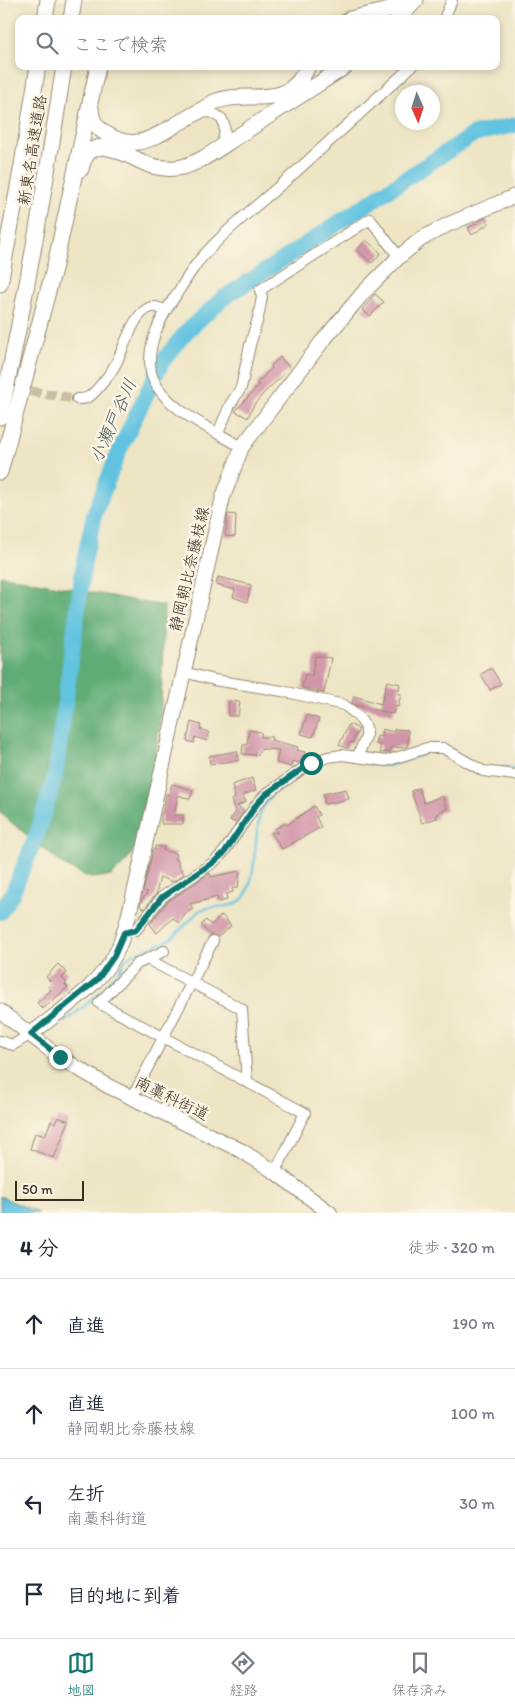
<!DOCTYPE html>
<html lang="ja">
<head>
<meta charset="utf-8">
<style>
	body { margin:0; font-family:Itim,"Klee One",sans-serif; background:#f6f6f7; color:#1f2937 }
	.compass { position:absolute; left:395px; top:85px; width:45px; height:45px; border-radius:50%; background:#fff; box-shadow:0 2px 8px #0003; rotate:177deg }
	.scale { position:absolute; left:15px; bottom:12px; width:69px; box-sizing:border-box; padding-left:5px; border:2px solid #3b2a1e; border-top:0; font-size:14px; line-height:18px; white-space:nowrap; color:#3b2a1e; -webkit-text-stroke:4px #fcf5e5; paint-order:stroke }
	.stop { position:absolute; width:15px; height:15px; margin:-11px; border:4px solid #0f766e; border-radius:50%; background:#fff }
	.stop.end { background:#0f766e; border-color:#fff; box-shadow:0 1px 5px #0008 }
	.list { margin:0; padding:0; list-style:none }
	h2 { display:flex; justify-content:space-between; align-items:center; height:65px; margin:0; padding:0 20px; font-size:21px }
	h2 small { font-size:16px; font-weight:400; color:#747a83 }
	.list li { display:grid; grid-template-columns:32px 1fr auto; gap:15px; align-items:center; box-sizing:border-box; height:90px; padding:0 20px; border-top:1px solid #e0e1e3 }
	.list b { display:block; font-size:19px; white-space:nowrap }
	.list p { margin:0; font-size:16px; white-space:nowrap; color:#747a83 }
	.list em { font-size:16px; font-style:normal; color:#747a83 }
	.icon { flex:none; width:28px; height:28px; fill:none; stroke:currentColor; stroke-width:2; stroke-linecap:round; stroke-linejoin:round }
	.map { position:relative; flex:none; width:515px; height:1213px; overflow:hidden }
	.search { position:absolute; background:#fff; box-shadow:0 2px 8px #0003; left:15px; right:15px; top:15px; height:55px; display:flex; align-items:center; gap:12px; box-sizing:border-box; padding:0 18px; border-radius:10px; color:#747a83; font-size:19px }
	.sheet { height:425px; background:#fff }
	nav { display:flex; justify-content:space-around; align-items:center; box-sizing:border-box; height:70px; border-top:1px solid #e0e1e3; background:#fff; font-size:14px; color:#747a83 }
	nav a { display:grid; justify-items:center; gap:2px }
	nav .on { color:#0f766e }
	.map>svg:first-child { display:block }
	.forest { fill:#5eac77; stroke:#4c6b4a }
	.water { fill:#62c3e0; stroke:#4e767f }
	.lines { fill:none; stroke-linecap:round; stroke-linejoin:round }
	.stream { stroke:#62c3e0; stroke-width:2.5 }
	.river { stroke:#62c3e0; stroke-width:16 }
	.building { fill:#d195a9 }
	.minor-tunnel { stroke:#c9c0a3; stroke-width:10; stroke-dasharray:10 5; stroke-linecap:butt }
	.minor-casing { stroke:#948871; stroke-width:12 }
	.major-casing { stroke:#948871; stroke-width:16 }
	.highway-casing { stroke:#948871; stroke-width:17 }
	.minor { stroke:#fff; stroke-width:10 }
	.major { stroke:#fff; stroke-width:14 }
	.highway { stroke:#fff; stroke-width:15 }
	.route { stroke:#0f766e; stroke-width:6 }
	.labels { text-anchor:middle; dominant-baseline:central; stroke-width:5; stroke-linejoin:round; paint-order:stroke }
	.street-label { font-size:16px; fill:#3b2a1e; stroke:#fcf5e5 }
	.water-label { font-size:18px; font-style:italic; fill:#475858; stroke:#fcf5e5 }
</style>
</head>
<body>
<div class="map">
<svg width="515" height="1213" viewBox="0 0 515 1213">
	<rect width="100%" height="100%" fill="#fcf5e5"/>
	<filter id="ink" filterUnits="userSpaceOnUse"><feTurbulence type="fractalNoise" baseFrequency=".02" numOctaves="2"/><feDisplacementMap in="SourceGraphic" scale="10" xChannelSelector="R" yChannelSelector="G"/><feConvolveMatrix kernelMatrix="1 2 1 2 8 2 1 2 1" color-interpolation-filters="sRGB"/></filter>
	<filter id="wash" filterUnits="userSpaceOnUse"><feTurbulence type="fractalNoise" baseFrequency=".0096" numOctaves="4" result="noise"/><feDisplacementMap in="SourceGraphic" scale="20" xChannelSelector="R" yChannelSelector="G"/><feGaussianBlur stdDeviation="1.12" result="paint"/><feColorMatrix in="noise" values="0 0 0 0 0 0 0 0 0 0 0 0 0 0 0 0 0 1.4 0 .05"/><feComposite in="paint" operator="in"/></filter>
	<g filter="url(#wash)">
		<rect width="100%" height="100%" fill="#ede5c4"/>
		<path class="forest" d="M0,575L164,606L161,711L148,816L141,838L126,862L111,876L90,878L63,865L0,813Z"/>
		<path class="water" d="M0,1196L38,1213H0Z"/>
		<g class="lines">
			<g class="stream">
				<path d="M371,764L388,766L421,755"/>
				<path d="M497,769L503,767L515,769"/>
				<path d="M65,1022L98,995L119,971L126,959L131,955L164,942L174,936L199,911C212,904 228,910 240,901C258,889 253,833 261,812C263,806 267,801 271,796"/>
			</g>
			<path class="river" d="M0,912L12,894L36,837L55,777L84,562L94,515L119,451L162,362L186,332L222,299L474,134L515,125"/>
		</g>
		<g id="blocks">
			<g class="building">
				<path d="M485,218L489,223L472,235L468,228Z"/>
				<path d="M366,240L381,253L372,263L357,250Z"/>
				<path d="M375,294L384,302L370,316L362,310Z"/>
				<path d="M280,357L290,368L263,394L253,406L248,418L235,411L259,385L256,384L272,368L271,366Z"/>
				<path d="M228,514L236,515L235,537L225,536Z"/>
				<path d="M218,577L251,585L247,602L233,597L235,590L216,585Z"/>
				<path d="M315,656L331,658L324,693L302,688L305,674L312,676Z"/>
				<path d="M490,669H492L501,684L490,690L481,674Z"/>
				<path d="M387,681L400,684L398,694H401L398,707L395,706L393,714L355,705L352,703L354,696L381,704Z"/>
				<path d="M229,701L240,702L238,716H228Z"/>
				<path d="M307,715L319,719L313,737L301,734Z"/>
				<path d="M191,722L201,725L200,729L209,732L207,741L195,737L194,743L187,741Z"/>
				<path d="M349,724L359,729L352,743L350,742L347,748L339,745Z"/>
				<path d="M382,729L394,732V729L408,730V744H407V747L390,748V752L380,753V745L375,744L377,736L381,737Z"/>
				<path d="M249,730L261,732V737H272L271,740L298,747L297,750L305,752L302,761L299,763L292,761L291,767L276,763L279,750L263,749L260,750L258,755L242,754L243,745H247Z"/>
				<path d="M237,751L239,760L210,764L209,756Z"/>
				<path d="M252,778L256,790L243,795L246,802L237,806L244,811L235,823L230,820L236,812L231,800L235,798L232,785Z"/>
				<path d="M172,784L193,790L190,799L178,795L174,815H183V824H161V814L163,811L166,794L169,795Z"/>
				<path d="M419,788L424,803L442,796L447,809L439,812V814L436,815L437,818L422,823L411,791Z"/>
				<path d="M346,789L349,799L325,804L323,794Z"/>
				<path d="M314,806L319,815L316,817L321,827L282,849L271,832L278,833L275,829L286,823L287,825Z"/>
				<path d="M155,846L164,847L163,850L176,854L174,859L178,860V865L184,874L173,882L160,877L156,894L144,909L140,906L141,901L148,892L143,891L153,850H155Z"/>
				<path d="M240,871L238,888H232L233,892L226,894L227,900L219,902L217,897L190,904L193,909L187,912L179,923L173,918L157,933L150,924L167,902L210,873L211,877Z"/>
				<path d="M222,915L231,926L218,937L216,935H210L201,925L206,920L211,925Z"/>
				<path d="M58,964L67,973L62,978L67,983L65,985L68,987L43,1009L37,1003L51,990L48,987L52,983L46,977Z"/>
				<path d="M58,1117L69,1121L54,1158L30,1149L35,1133L45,1136L51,1121L55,1123Z"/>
			</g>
		</g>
	</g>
	<g filter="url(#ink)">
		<use href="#blocks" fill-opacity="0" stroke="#948871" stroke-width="1"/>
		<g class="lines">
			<path class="minor-tunnel" d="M16,389L77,399"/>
			<g class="minor-casing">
				<g id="minor">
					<path d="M444,19L452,0"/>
					<path d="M200,113L211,112L222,119C227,130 224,137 220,148"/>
					<path d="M77,399C88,400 92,395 99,387C105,380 111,373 115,365C124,350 133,312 151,307C156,306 161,309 166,310"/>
					<path d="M218,433L230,405L241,388L250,345L258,318L262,297L260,290L370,219L399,257"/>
					<path d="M242,447C215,431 158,406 151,372C146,343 161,317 176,295C183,284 190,273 197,263C227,227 266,199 300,168C337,134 375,100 412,66"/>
					<path d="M184,672L214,680L282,691L344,705L357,715L366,727V737L357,757"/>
					<path d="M124,933L136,930L162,897L214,862L223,853L256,805L266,794L311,763L328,757L342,755L386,761L427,748H443L483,771L515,775"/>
					<path d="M164,951L137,964L99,1003L305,1113L275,1172"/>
					<path d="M147,959L242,1009L247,1082"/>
					<path d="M0,1041L13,1045L31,1034"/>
					<path d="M132,1098L213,941"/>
				</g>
			</g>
			<g class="major-casing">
				<g id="major">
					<path d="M0,1011L59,1057L108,1086L242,1151L275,1172L330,1213"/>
					<path d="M31,1034C57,1013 100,985 115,955C126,933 130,908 136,885L223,497L242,447L321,343L363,293L399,257L421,239L447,225L515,196"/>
				</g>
			</g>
			<g class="highway-casing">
				<g id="highway">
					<path d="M45,19L48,0"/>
					<path d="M71,19L74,0"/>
					<path d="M349,19L386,11L405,0"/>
					<path d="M398,19L416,0"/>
					<path d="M91,108C91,120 96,127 105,133C133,152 152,139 177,124C189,117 202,110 214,102C248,88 287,114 308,66"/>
					<path d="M81,169C90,128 126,156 149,165C158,168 167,169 176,168C198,166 224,144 243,133C277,110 312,88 346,66"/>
					<path d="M0,284L22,165L38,66"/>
					<path d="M0,417C25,301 46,184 64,66"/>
					<path d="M0,472L55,265L98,66"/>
				</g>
			</g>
			<use href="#minor" class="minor"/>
			<use href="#major" class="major"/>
			<use href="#highway" class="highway"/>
		</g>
	</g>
	<g class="lines" filter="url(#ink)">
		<path class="route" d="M60,1057L31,1034L98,979L114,956L124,933L136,930L162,897L214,862L224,853L256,805L266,794L311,763"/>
	</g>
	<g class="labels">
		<g class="street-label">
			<text transform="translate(32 150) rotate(-81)">新東名高速道路</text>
			<text transform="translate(189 569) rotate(-77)">静岡朝比奈藤枝線</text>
			<text transform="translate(172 1098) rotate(26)">南藁科街道</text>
		</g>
		<g class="water-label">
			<text transform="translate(113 421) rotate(-66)">小瀬戸谷川</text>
		</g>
	</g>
</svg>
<svg class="compass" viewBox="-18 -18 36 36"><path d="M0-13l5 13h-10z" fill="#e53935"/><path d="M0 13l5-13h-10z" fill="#747a83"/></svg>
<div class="scale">50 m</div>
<div class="stop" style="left:311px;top:763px"></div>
<div class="stop end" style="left:60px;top:1057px"></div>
<div class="search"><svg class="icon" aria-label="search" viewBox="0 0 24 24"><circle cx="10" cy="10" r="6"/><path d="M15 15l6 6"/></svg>ここで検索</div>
</div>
<section class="sheet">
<h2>4 分<small>徒歩 · 320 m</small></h2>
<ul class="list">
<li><svg class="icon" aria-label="ahead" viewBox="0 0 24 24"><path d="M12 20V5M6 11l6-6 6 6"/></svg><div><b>直進</b></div><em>190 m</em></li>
<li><svg class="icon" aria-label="ahead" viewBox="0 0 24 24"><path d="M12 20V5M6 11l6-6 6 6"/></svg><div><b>直進</b><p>静岡朝比奈藤枝線</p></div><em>100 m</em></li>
<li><svg class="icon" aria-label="left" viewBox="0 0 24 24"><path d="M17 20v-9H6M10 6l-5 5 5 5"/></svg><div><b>左折</b><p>南藁科街道</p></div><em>30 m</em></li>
<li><svg class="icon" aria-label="arrive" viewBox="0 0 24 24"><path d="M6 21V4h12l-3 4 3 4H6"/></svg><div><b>目的地に到着</b></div></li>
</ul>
</section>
<nav>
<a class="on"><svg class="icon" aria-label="map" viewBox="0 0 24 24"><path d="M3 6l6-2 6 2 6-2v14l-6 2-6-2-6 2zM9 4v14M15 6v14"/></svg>地図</a>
<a><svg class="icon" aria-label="directions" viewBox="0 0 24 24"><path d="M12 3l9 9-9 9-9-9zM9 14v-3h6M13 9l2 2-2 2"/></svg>経路</a>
<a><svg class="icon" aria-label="saved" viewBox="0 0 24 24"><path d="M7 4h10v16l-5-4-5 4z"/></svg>保存済み</a>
</nav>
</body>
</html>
